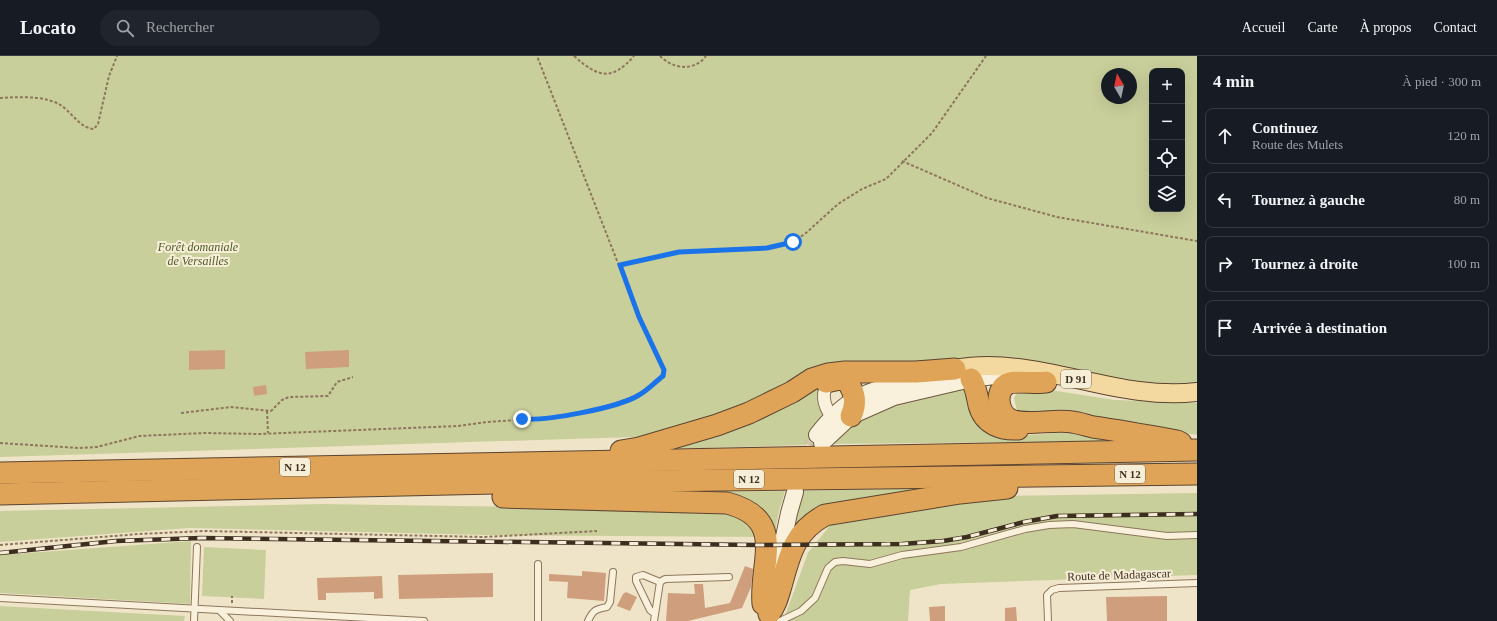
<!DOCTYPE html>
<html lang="fr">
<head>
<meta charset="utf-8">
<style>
	body { margin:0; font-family:"Times New Roman",serif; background:#20242c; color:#f1f3f6 }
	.controls { position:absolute; right:12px; top:12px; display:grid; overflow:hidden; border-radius:8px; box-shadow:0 4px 16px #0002 }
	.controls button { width:36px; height:36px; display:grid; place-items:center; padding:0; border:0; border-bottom:1px solid #363941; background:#171b24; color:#f1f3f6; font:20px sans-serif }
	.compass { position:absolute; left:1101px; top:12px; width:36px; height:36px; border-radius:50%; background:#171b24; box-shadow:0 4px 16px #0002; rotate:351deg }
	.stop { position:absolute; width:12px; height:12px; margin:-9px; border:3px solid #1a73e8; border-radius:50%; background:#fff }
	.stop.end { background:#1a73e8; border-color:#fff; box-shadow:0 1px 4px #0008 }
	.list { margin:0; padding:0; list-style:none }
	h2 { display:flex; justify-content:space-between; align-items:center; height:52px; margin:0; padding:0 16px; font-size:17px }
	h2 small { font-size:13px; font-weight:400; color:#9ea1a6 }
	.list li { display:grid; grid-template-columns:26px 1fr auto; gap:12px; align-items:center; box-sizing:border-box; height:56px; margin:0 8px 8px; padding:0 8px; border:1px solid #363941; border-radius:8px }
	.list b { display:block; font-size:15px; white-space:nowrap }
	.list p { margin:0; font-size:13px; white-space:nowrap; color:#9ea1a6 }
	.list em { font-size:13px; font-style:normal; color:#9ea1a6 }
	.icon { flex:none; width:22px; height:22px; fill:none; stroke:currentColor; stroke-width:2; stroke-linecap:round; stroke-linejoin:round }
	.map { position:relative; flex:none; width:1197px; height:565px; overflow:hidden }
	header { display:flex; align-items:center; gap:24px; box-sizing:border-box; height:56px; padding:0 20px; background:#171b24; border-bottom:1px solid #363941 }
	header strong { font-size:19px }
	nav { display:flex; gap:22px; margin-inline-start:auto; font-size:14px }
	.search { width:280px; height:36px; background:#20242c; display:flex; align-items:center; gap:10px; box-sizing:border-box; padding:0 14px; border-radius:22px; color:#9ea1a6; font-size:15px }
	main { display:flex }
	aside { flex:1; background:#171b24 }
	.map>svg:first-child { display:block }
	.green { fill:#c9cf9b; fill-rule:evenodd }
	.building { fill:#cf9f7d }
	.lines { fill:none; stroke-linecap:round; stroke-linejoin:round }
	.secondary-tunnel { stroke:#ccc0a6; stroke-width:16; stroke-dasharray:16 8; stroke-linecap:butt }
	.lane-casing { stroke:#8d765c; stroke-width:8 }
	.street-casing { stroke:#8d765c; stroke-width:14 }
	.secondary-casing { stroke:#6f573f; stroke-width:18 }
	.primary-casing { stroke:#5b4430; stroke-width:20 }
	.highway-casing { stroke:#5b4430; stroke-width:23 }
	.path { stroke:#8d765c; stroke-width:2; stroke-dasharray:3 2; stroke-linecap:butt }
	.lane { stroke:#faf1dc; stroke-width:6 }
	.street { stroke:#faf1dc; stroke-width:12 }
	.secondary { stroke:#faf1dc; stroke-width:16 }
	.primary { stroke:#f3d9a0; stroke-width:18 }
	.highway { stroke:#e0a458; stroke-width:21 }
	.rail-casing { stroke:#3d2e20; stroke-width:4.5 }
	.rail { stroke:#f7eed8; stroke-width:3; stroke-dasharray:9; stroke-linecap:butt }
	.route { stroke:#1a73e8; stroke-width:5 }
	.labels { text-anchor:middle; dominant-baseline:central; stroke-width:4; stroke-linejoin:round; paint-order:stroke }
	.shield { fill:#f7eed8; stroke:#756857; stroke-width:1 }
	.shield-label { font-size:11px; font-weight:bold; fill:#3d2e20 }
	.park-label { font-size:12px; font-style:italic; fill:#4d5a26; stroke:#f7eed8 }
	.street-label { font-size:12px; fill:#3d2e20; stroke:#f7eed8 }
</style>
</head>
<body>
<header>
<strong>Locato</strong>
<div class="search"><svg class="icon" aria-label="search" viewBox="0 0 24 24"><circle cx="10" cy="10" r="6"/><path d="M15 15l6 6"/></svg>Rechercher</div>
<nav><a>Accueil</a><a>Carte</a><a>À propos</a><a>Contact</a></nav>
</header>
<main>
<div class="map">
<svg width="1197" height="565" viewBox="0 0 1197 565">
	<rect width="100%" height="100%" fill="#f0e4c8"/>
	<g class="green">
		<path d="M0,0H1197V330L1185,332L968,303L904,310L749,348L664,380L0,401ZM1152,15H1182V153H1152ZM1107,18H1131V42H1107Z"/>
		<path d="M970,326L1014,380L1091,375L1142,385L829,388L874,352Z"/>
		<path d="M823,329L826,359L806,389L667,393Z"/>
		<path d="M1044,333L1115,344L1197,347V379L1089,361L1023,359L1017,355L1014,342L1018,335Z"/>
		<path d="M924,432V439L837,453L791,482L803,435Z"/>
		<path d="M785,435L779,455L774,482L768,467L657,437Z"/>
		<path d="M1197,437V519L941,528L910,534L908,565H783L808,497L831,468L1006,440Z"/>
		<path d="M320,448L729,454L742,457L760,481L485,479L189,472L0,486V455Z"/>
		<path d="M191,485L190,548L0,537V499Z"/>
		<path d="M204,491L266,494L264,543L202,540Z"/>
		<path d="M0,550L185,560L184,565H0Z"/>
	</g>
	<g class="building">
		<path d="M225,294V313L189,314V295Z"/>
		<path d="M349,294V311L306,313L305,296Z"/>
		<path d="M266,329L267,338L254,340L253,331Z"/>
		<path d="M745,510L753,513L751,531L742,552L688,565H666L668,537L695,538L694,528H703L705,552L730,547Z"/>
		<path d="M582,515L606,517L604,545L567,542L568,526L549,525V518L582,520Z"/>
		<path d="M493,517V541L399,543L398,519Z"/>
		<path d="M382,520L383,542L374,543V536L326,537V544H318L317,522Z"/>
		<path d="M626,536L637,541L630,555L617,550L623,538Z"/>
		<path d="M1167,540V565H1107L1106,541Z"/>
		<path d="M945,550V565H930L929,551Z"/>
		<path d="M1016,551L1017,565H1005V552Z"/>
	</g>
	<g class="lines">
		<path class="secondary-tunnel" d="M800,411L812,387"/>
		<g class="lane-casing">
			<g id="lane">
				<path d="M538,508V565"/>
				<path d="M0,542L424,565"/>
				<path d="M220,555L230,565"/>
				<path d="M654,557L650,554L636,525V521L643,519L660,526"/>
				<path d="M194,565L197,491"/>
				<path d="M588,565C593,554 596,553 607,551L610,546L613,516"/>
				<path d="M654,565L660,526L665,523L729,521"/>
				<path d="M780,565L801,555L815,542L828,512L835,506L843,505L870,508L902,499L961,491L1025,473L1049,469L1073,468L1167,480L1197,479"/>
				<path d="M1048,565L1047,539L1052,534L1059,532L1197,527"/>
			</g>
		</g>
		<g class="street-casing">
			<path id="street" d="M831,324C820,335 823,349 832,361"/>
		</g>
		<g class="secondary-casing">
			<g id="secondary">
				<path d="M817,379C851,335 872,335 921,322"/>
				<path d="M822,387L851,360L894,341L971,323L994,320L1021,322"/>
				<path d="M777,514L789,457L795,436"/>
			</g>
		</g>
		<g class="primary-casing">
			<path id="primary" d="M955,313C1036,298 1115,346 1197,336"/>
		</g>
		<g class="highway-casing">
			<g id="highway">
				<path d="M971,323C976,331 977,340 979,349C984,368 1001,374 1018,373"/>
				<path d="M826,326L840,323L848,326C855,338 857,347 851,360"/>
				<path d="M1046,326C1036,328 1014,324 1007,328C994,336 998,358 1011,364C1025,370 1055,363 1072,366C1079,367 1086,369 1093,371C1121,375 1149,380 1177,385L1181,387"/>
				<path d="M621,395L639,392L717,369L749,357L792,336L812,323L828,318L845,316H916L955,313"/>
				<path d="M0,417L1197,394"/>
				<path d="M0,438L496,427L1197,418"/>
				<path d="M503,441L727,447C788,463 759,506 763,548"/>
				<path d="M769,558C776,549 778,540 781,530C790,498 794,476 825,459L960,437L1007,432"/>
			</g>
		</g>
		<g class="path">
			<path d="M574,0C598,21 611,26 634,0"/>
			<path d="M660,0C673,13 694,16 706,0"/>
			<path d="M0,42C18,41 46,39 62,50C73,58 80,72 94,73L98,68L109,20L117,0"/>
			<path d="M902,105L987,142L1057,161L1197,185"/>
			<path d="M620,209L679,196L767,193L793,186L806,177L838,148L862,133L886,123L932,77L986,0"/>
			<path d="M267,355L268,377"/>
			<path d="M181,357L231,351L271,355L282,344L289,341L328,340L337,326L353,321"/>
			<path d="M0,387L79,392L97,391L139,380L205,377L259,378L458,370L487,366L547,362L598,353L639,339L663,320L664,314L639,261L537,0"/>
			<path d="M0,489L139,478L204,475L485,481L597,475"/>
			<path d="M232,547V540"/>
		</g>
		<use href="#lane" class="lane"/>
		<use href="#street" class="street"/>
		<use href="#secondary" class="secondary"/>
		<use href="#primary" class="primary"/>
		<use href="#highway" class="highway"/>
		<g class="rail-casing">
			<path id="rail" d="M0,497L116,485L201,482L757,489L902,488L943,485L967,481L1024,466L1057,460L1197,458"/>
		</g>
		<use href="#rail" class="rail"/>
	</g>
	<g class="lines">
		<path class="route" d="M522,363C547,365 618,352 639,339C648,334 655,326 663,320L664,314L639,261L620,209L679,196L767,192L793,186"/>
	</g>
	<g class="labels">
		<g class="shield">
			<rect x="1061" y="314" width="30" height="18" rx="3"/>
			<rect x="280" y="402" width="30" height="18" rx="3"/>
			<rect x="1115" y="409" width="30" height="18" rx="3"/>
			<rect x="734" y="414" width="30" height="18" rx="3"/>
		</g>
		<g class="shield-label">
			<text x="1076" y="323">D 91</text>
			<text x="295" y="411">N 12</text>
			<text x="1130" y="418">N 12</text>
			<text x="749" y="423">N 12</text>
		</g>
		<g class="park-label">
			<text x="198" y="191">Forêt domaniale<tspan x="198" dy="14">de Versailles</tspan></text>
		</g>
		<g class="street-label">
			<text transform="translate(1119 519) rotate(-2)">Route de Madagascar</text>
		</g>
	</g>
</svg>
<div class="controls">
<button>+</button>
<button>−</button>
<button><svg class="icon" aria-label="locate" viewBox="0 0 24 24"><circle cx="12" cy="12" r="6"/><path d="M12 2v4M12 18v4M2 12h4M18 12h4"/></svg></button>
<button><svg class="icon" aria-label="layers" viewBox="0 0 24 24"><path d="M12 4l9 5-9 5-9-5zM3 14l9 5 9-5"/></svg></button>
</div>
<svg class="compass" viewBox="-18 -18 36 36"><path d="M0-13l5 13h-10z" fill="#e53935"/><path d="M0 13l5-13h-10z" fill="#9ea1a6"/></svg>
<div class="stop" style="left:793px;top:186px"></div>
<div class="stop end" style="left:522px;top:363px"></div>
</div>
<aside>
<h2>4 min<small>À pied · 300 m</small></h2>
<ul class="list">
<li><svg class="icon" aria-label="ahead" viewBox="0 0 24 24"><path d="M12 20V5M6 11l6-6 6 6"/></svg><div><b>Continuez</b><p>Route des Mulets</p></div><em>120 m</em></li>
<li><svg class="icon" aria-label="left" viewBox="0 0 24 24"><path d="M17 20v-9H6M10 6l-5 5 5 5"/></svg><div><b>Tournez à gauche</b></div><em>80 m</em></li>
<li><svg class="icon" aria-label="right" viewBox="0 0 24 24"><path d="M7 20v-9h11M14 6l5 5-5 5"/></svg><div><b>Tournez à droite</b></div><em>100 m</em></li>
<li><svg class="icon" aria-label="arrive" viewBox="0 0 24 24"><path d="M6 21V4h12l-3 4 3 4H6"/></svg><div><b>Arrivée à destination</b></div></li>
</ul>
</aside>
</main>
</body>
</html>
